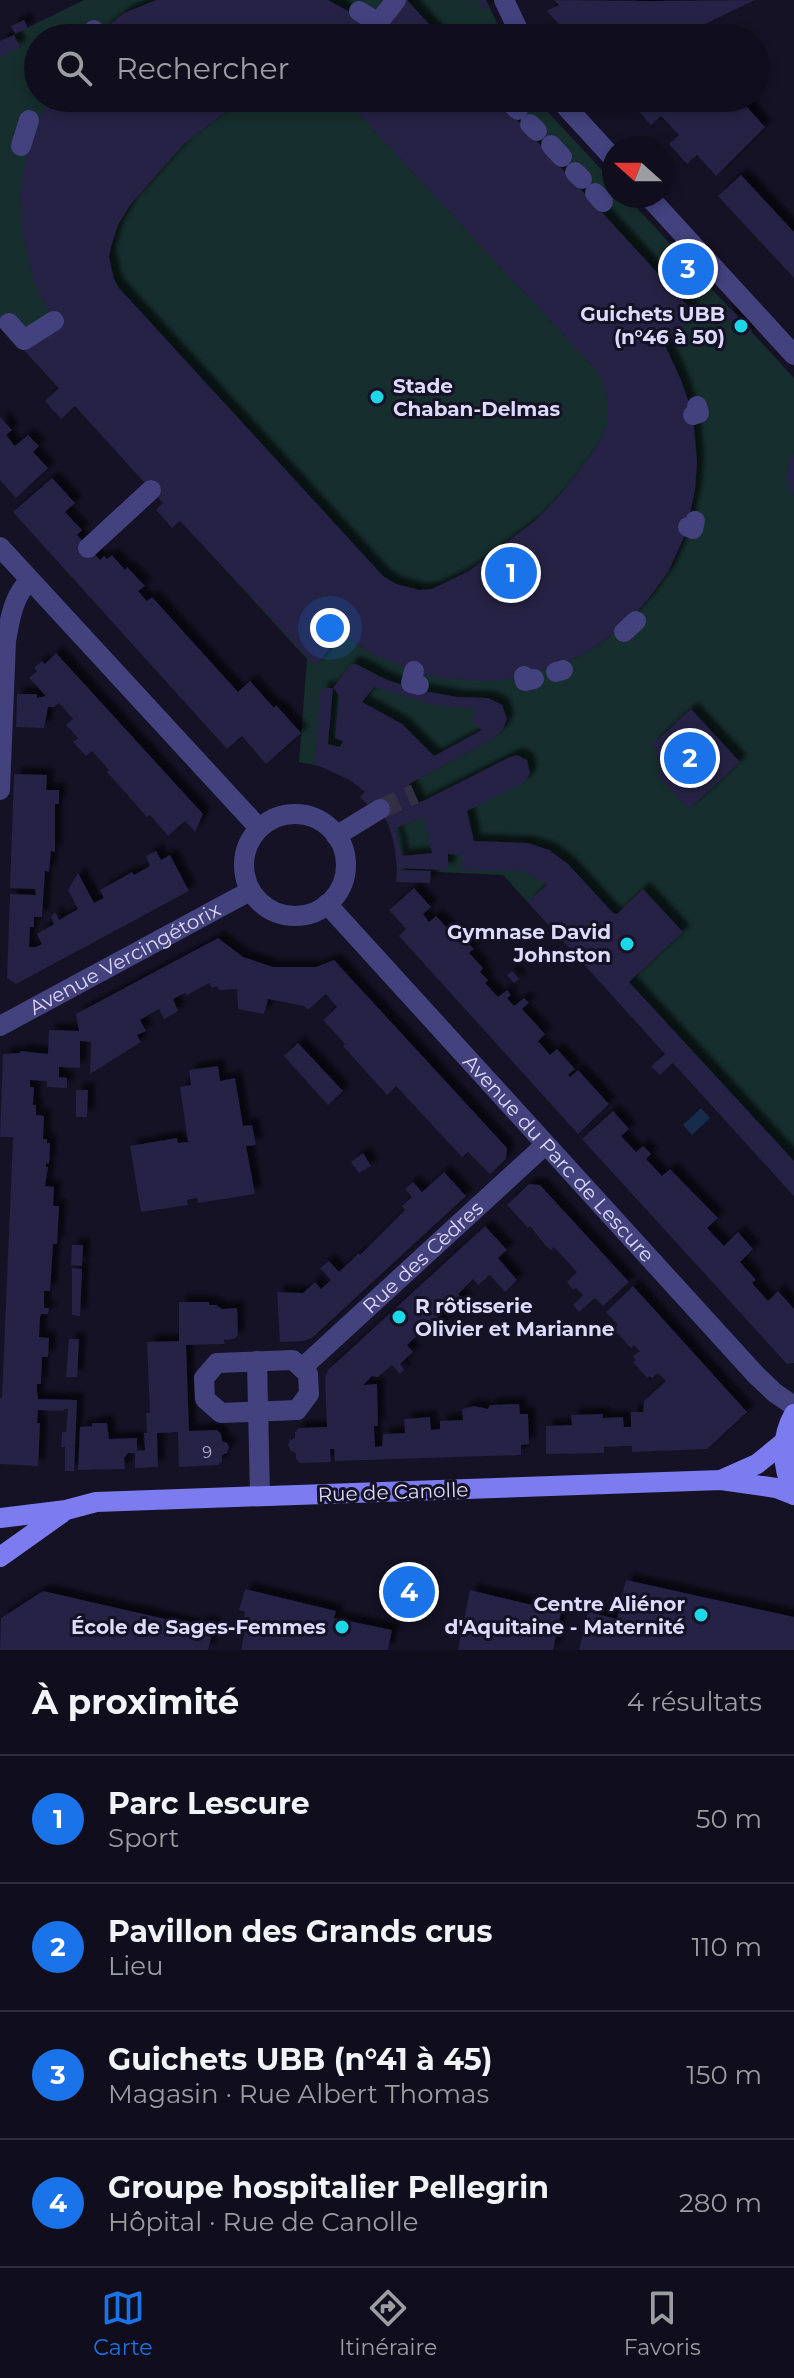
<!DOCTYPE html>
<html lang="fr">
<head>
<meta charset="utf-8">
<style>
	body { margin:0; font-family:Montserrat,sans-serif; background:#191725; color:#f1f3f6 }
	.compass { position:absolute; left:602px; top:136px; width:72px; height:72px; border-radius:50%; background:#100e1c; box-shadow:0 4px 12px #0003; rotate:291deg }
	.you { position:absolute; left:330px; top:628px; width:28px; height:28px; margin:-20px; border:6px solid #fff; border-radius:50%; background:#1a73e8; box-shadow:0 0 0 12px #1a73e833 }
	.badge { display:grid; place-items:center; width:52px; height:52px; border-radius:50%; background:#1a73e8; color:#fff; font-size:26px; font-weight:700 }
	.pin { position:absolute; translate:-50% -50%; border:4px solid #fff; box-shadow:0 2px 8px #0006 }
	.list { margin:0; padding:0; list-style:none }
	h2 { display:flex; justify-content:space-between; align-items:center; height:104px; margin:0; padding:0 32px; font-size:34px }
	h2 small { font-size:26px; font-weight:400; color:#9c9ca3 }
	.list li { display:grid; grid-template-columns:52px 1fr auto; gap:24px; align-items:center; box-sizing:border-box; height:128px; padding:0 32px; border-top:2px solid #302e3b }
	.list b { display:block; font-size:30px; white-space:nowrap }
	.list p { margin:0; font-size:26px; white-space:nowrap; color:#9c9ca3 }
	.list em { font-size:26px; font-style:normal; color:#9c9ca3 }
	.icon { flex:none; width:44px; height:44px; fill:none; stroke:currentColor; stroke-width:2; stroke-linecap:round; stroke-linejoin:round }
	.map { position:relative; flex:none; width:794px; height:1650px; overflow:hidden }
	.search { position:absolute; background:#100e1c; box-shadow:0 4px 12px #0003; left:24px; right:24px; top:24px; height:88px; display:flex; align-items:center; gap:20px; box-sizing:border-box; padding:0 28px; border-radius:44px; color:#9c9ca3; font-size:30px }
	.sheet { height:616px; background:#100e1c }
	nav { display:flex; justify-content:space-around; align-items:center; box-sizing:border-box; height:112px; border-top:2px solid #302e3b; background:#100e1c; font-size:22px; color:#9c9ca3 }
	nav a { display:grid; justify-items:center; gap:4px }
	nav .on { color:#1a73e8 }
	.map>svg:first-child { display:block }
	.green { fill:#162e2d }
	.water { fill:#162c4a }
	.building { fill:#262044; fill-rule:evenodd; filter:url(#shadow) }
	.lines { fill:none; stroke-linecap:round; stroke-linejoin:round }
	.street-tunnel { stroke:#333045; stroke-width:20; stroke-dasharray:20 10; stroke-linecap:butt }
	.street { stroke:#43427e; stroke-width:20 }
	.secondary { stroke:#7c7cf0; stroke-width:20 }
	.poi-dot { fill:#1cd7e5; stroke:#151225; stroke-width:3 }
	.labels { text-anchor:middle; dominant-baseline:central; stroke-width:6; stroke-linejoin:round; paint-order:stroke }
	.number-label { font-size:16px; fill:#afaccd }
	.poi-label { font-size:20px; font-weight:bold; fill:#dddafb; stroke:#151225; text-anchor:end }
	.street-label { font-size:20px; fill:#dddafb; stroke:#151225 }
</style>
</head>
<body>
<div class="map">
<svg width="794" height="1650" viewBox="0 0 794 1650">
	<defs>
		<filter id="shadow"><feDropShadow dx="7" dy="-7" stdDeviation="2" flood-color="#0009"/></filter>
	</defs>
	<rect width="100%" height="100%" fill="#151225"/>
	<path class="green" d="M84,0H486L504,38H38V98H535L614,183V196H626L794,378V1196L503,875L397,870C397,845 390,820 373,801L368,805C367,800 367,796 365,792C355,774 317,765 299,762L307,659L0,324V41Z"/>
	<path class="water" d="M701,1108L710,1118L692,1135L683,1125Z"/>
	<g class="building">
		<path d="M156,0H328L366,21L401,0H407L442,38H94L124,13Z"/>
		<path d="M478,0H486L489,7L482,9Z"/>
		<path d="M554,0L649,1L755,0L682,35L685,38H590L582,29L571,38L547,11L559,5Z"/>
		<path d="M24,20L28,28L15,34L11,26Z"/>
		<path d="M14,35L20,47L0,57V41Z"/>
		<path d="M48,98H244L184,144L130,205L118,225L111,246L109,257L114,279L118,287L383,576L396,584L419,590L432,589L469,571L536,520L561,494L591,455L601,439L608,422V405L605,387L595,369L344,98H497L697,316L662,339L681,380L693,415L697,462L695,490L685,535L668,572L648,599L627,623L595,647L565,663L516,678L487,681L441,678L422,674L374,655L341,634L316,666L180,521L172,528L156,510L163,503L75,406L61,419L45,401L59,388L22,348L57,326L35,285L22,230L20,194L29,141Z"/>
		<path d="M627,98H739L765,127L716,176L697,155L687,164L669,144L679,135L661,116L651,125Z"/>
		<path d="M741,175L794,232V278L718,196Z"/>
		<path d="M678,252L698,274L694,278L674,260Z"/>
		<path d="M731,309L752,331L746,337L727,317V313Z"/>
		<path d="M0,417L12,430L6,435L15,446L28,435L39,446L33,452L48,468L16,498L0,480Z"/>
		<path d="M794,453V496L790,490L786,476L789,461Z"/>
		<path d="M52,478L75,503L65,512L82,530L77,535L100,560L104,556L107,559L112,555L125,570L127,567L145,586L138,591L147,601L152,597L238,692L250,681L274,708L276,705L301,733L266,764L242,736L227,749L13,512Z"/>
		<path d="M56,653L203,814L195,832L185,821L168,836L150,815L147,817L107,772L109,770L92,751L86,756L73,742L78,738L66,725L73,719L59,703L54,707H48L44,728L16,727L17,694H37V698L46,696L29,678L37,671L34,668L42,661L45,664Z"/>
		<path d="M351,664H356L387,680L418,690L457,697L488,698L502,705L507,719L502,731L492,739L409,784L419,803L510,757L517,755L527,760L530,773L525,782L467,811L474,841L528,843L549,850L568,864L613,913L617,914L643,889L683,932L629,982L794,1161V1196L673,1063L660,1075L651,1066L665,1054L528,902L547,885L543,882L523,871L462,870V855L448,854V870L397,868L394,844L389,825L380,809L373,800L368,805L360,797L365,792L350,780L315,764L320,694L323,688H333L328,744L340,747L343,741L335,738L339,695L333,688ZM374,687L433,705L476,709L473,716L474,724L482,730L434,756L402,724L362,702ZM424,817L432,853L402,856L395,828Z"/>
		<path d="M691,709L740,762L689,809L657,775L662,771L657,764L661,761L654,754L658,751L652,745Z"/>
		<path d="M14,774L47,775L46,790H59V804H55V852L51,851L49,872L45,871L42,917H34V927H30L29,947H36L42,944L37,934L54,924L51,917L55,912L59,920L78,909L68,890L78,873L94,903L104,898L100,890L132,872L134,875L150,866L146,856L156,851L161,860L170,855L189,891L16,984L7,978L10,894L36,895L35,889L10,888Z"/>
		<path d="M397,870L431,871L430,883L396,882Z"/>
		<path d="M414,888L431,907L423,914L429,922L436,916L453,934L457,931L474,949L469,953L483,968L480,972L488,980L485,983L498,997L507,990L511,995L507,998L514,1006L524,998L529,1003L522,1009L545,1034L538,1041L550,1055L557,1049L575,1069L568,1075L570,1077L578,1070L609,1104L578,1134L399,936L406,929L389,910Z"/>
		<path d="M218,938L243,957L273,967H316L334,960L507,1148L506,1159L490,1174L468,1152L462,1157L396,1086L387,1095L343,1046L345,1044L323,1020L337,1007L326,994L308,1010L304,1006L268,999L264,1014L238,1009L237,989L219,990L217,986L212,988L209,983L187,995L185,993L173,999L178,1011L175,1013L164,1019L159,1009L140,1020L146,1031L137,1035L141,1042L90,1074L91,1042L80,1041V1068L59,1067V1077L67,1078V1088L47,1087V1081L30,1080V1087H34L33,1105H36V1115L44,1116L43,1139H47V1143H50L49,1164L46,1163V1167H48L45,1186L54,1187L53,1206H59L57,1244H53L50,1291H44V1308H49L48,1314H41L40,1318L39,1337L49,1338L48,1357H42L41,1384H37V1391L38,1399L77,1400L74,1471H65V1447H61L62,1432H66L68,1409H64V1411L38,1410L37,1423H40L38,1466L0,1464V1398H2L13,1137H0L3,1054L20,1053V1051L48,1054L49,1030L79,1031L76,1014Z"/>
		<path d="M512,971L519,979L514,983L507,975Z"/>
		<path d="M298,1043L343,1091L328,1105L284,1056Z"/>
		<path d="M218,1066L220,1081L235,1078L243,1126L252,1125L256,1145L246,1146L255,1194L198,1203L197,1198L187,1200L188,1205L141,1212L130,1146L177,1138L178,1143L188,1142L180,1087L191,1085L189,1070Z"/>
		<path d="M76,1090H88L87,1117H76Z"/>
		<path d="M613,1111L629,1129L621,1136L636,1152L643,1146L651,1154L646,1159L662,1176L670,1169L718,1218L707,1228L724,1246L738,1232L753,1249L740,1262L756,1280L752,1283L768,1301L778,1291L794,1309V1363L787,1364L582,1139Z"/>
		<path d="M363,1153L371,1166L359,1173L351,1162Z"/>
		<path d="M444,1172L466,1196L312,1338L304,1341L280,1342L277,1292L303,1293L315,1282L321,1289L331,1280L320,1268L329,1261L339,1272L359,1253L360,1255L405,1210L402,1206L412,1197L405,1189L413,1182L422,1192Z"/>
		<path d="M529,1184L540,1185L629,1282L603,1306L595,1298L579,1312L573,1305L583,1295L576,1288L573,1290L567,1282L577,1272L554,1247L551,1250L545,1245L530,1226L528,1228L507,1205Z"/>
		<path d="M485,1226L507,1250L498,1258L517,1280L505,1292L490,1275L478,1285L473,1279L458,1294L466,1303L458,1310L452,1303L437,1317L443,1323L436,1330L430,1324L407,1345L413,1352L400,1364L404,1370L400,1374L392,1365L378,1377L372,1376L363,1385L377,1384L378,1426H374L375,1447L382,1446L383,1434L405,1433L404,1419L430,1417L431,1430L440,1429V1421L463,1420L462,1409L475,1406L488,1409L490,1405L519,1404L520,1414H528L529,1444L521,1445V1455L335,1461L334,1449H330L331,1462L300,1463L296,1459V1453L291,1451L288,1445L290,1440L295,1438V1432L299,1428L327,1427L325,1377L328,1370Z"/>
		<path d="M72,1245H83L82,1266L71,1265Z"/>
		<path d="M72,1268L82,1269L80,1316L72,1315Z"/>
		<path d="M633,1286L747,1412L707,1449L632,1452V1446H624L604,1447V1453L546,1454V1426L572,1425L571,1415L603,1414V1418L623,1417L624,1427H631V1412H643L644,1401L666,1381L658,1373L652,1378L650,1376L647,1378L633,1362L636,1360L633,1356L640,1351L634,1345L631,1348L617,1333L615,1335L611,1331L618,1325L606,1312Z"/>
		<path d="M179,1302H209V1305H216L222,1309L237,1308L238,1335L234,1339L224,1340L225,1344L186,1345L189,1431L217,1430L221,1434L222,1441L227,1443L229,1447L227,1453L222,1455V1461L218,1465L179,1467L178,1432L157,1433L158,1467L135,1468V1453H128L124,1458L125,1469L78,1470L80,1427L92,1426V1423H107L109,1439L137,1438V1451L145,1450L144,1433H147L146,1413H150L147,1342L179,1341Z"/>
		<path d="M69,1339H79L77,1377H66Z"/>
		<path d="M626,1580L794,1617V1650H579L588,1612L617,1619Z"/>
		<path d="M245,1589L336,1611L334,1618L392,1630L388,1650H241L247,1620L243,1619L245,1612L239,1610Z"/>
		<path d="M470,1590L561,1612L553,1650H458Z"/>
		<path d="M43,1591L200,1627L201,1622L214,1625L208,1650H0L1,1618Z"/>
	</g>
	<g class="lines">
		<path class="street-tunnel" d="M380,809L415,794"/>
		<g class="street">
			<path d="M504,0L522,38"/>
			<path d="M359,11L378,23L396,0"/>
			<path d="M86,38L94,30"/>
			<path d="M558,98L614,159"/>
			<path d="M510,102L518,110"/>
			<path d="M530,124L537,131"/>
			<path d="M551,145L562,157"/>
			<path d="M21,146L29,120"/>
			<path d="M575,172L582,179"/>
			<path d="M595,193L603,202"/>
			<path d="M648,196L794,355"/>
			<path d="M9,323L24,340L54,321"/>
			<path d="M693,415L699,413L697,406"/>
			<path d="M688,527L693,529L695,521"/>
			<path d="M0,547L259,828"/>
			<path d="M88,548L151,490"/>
			<path d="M624,632L636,621"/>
			<path d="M414,671L411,683L419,685"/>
			<path d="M556,672L563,670"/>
			<path d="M524,676L525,681L534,679"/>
			<path d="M0,790L6,641C10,619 13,596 30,580"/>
			<circle cx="295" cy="865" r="51"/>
			<path d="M336,836L380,809"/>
			<path id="s1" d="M327,904L756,1375L775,1393L794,1406"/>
			<path id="s2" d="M0,1026L250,891"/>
			<path d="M293,1360L308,1374L309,1394L297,1410L221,1413L205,1399L204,1378L217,1363Z"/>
			<path d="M257,1361L260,1496"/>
			<path id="s3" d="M302,1368L545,1145"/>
		</g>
		<g class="secondary">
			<path d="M794,1414C779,1440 783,1469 794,1495"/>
			<path d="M721,1480L757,1464L784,1442"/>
			<path d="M0,1518L66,1510L96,1502L721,1480L776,1488L794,1495"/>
			<path d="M0,1557L62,1513"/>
		</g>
	</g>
	<g class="poi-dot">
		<circle cx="741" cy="326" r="8"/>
		<circle cx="377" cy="397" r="8"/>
		<circle cx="627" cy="944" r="8"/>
		<circle cx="399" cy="1317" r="8"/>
		<circle cx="701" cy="1615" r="8"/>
		<circle cx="342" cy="1627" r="8"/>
	</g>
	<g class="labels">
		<g class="number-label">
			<text x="207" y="1452">9</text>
		</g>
		<g class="poi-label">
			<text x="725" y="314">Guichets UBB<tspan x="725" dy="23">(n°46 à 50)</tspan></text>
			<text x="393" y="386" text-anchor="start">Stade<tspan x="393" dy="23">Chaban-Delmas</tspan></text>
			<text x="611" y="932">Gymnase David<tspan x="611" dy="23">Johnston</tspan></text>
			<text x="415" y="1306" text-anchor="start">R rôtisserie<tspan x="415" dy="23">Olivier et Marianne</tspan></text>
			<text x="685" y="1604">Centre Aliénor<tspan x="685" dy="23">d'Aquitaine - Maternité</tspan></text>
			<text x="326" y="1627">École de Sages-Femmes</text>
		</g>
		<g class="street-label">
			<text stroke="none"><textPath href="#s2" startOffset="142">Avenue Vercingétorix</textPath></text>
			<text stroke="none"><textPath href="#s1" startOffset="344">Avenue du Parc de Lescure</textPath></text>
			<text stroke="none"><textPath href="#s3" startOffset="164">Rue des Cèdres</textPath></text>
			<text transform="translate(393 1492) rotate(-2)">Rue de Canolle</text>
		</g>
	</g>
</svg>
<svg class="compass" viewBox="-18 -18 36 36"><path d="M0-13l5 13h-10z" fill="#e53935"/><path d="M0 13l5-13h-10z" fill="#9c9ca3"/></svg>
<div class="you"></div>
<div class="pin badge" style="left:511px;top:573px">1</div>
<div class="pin badge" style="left:690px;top:758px">2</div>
<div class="pin badge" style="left:688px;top:269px">3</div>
<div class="pin badge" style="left:409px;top:1592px">4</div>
<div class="search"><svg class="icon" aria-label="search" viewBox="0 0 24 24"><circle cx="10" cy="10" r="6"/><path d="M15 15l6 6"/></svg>Rechercher</div>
</div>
<section class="sheet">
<h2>À proximité<small>4 résultats</small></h2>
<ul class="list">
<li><span class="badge">1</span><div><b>Parc Lescure</b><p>Sport</p></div><em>50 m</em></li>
<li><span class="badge">2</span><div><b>Pavillon des Grands crus</b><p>Lieu</p></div><em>110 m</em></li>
<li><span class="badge">3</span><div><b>Guichets UBB (n°41 à 45)</b><p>Magasin · Rue Albert Thomas</p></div><em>150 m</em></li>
<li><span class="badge">4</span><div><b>Groupe hospitalier Pellegrin</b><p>Hôpital · Rue de Canolle</p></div><em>280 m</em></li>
</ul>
</section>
<nav>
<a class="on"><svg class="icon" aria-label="map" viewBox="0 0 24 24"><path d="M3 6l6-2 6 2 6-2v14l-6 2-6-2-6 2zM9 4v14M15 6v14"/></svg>Carte</a>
<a><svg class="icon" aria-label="directions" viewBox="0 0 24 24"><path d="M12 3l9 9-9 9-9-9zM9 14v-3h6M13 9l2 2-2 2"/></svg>Itinéraire</a>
<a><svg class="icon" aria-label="saved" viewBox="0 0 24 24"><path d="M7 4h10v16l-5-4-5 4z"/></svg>Favoris</a>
</nav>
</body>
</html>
